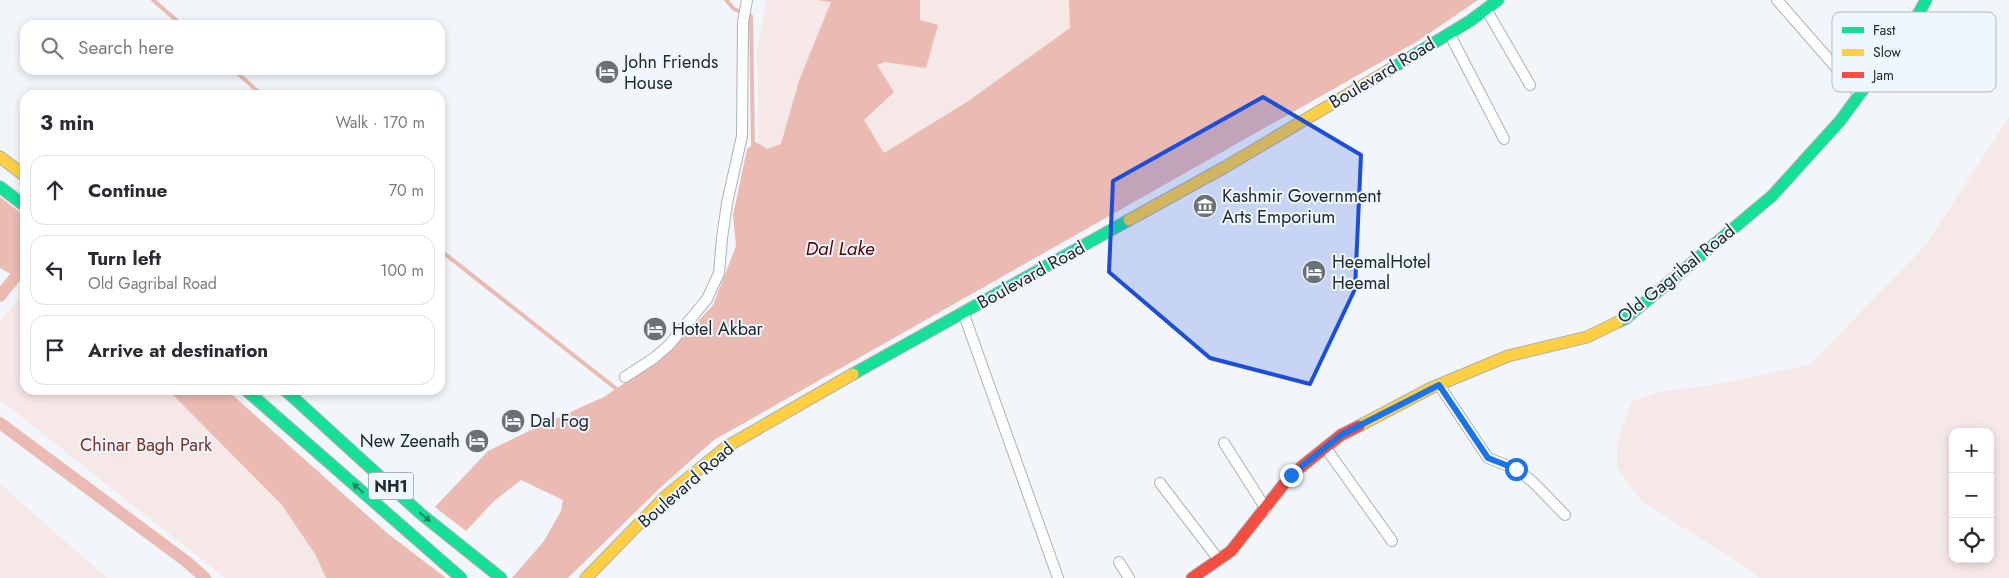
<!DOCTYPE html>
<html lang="en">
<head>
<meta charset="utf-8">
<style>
	body { margin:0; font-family:Jost,sans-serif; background:#f2f2f3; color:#2b2b33 }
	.controls { position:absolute; right:15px; bottom:15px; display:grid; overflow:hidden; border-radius:10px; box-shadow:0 2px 8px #0003 }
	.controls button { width:45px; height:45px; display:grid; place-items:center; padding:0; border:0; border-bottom:1px solid #e1e1e2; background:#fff; color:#2b2b33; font:25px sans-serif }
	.stop { position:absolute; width:15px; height:15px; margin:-11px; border:4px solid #1a73e8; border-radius:50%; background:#fff }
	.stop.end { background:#1a73e8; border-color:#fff; box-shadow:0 1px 5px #0008 }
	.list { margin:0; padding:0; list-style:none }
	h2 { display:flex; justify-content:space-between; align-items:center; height:65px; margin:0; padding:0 20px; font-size:21px }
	h2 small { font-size:16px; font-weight:400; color:#7c7c81 }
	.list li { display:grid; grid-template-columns:32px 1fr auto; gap:15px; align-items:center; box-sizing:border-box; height:70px; margin:0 10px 10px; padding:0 10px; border:1px solid #e1e1e2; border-radius:15px }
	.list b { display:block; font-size:19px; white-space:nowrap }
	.list p { margin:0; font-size:16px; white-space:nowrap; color:#7c7c81 }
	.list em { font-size:16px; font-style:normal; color:#7c7c81 }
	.icon { flex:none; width:28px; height:28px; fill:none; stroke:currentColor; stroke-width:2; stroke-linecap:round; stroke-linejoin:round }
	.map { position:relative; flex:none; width:2009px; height:578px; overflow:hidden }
	.search { position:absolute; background:#fff; box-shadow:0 2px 8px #0003; left:20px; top:20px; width:425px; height:55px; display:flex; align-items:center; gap:12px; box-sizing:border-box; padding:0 18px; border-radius:15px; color:#7c7c81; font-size:19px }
	.panel { position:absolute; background:#fff; box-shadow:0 2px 8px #0003; left:20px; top:90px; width:425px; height:305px; border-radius:15px }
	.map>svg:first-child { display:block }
	.green { fill:#f6e8e7; fill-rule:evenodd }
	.water { fill:#eabab3 }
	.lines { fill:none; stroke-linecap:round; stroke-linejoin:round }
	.stream { stroke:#eabab3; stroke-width:4 }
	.canal { stroke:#eabab3; stroke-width:12 }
	.street-casing { stroke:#adb1b5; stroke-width:12 }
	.fast-casing { stroke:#adb1b5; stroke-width:13 }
	.slow-casing { stroke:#adb1b5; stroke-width:13 }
	.jam-casing { stroke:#adb1b5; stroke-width:13 }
	.street { stroke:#fdfefe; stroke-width:10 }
	.fast { stroke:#16e098; stroke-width:11 }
	.slow { stroke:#ffcf43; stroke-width:11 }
	.jam { stroke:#f24e42; stroke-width:11 }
	.oneway { fill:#1d8562 }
	.route { stroke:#1a73e8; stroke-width:6 }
	.marked { fill:#1d4ed8; fill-opacity:0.2; stroke:#1d4ed8; stroke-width:4; stroke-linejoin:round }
	.labels { text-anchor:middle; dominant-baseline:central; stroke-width:4; stroke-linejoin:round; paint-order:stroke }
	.shield { fill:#eef7fd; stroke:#61686b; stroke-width:1 }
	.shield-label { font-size:16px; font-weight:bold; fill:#242a2d }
	.poi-label { font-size:18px; fill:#242a2d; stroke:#eef7fd; text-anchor:start }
	.street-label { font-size:18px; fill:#242a2d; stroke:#eef7fd }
	.park-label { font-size:18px; fill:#7e2d22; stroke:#eef7fd }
	.water-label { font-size:19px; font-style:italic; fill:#540000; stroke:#eef7fd }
	.key { fill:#eef7fd; stroke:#b1babf; stroke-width:1 }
	.key-label { font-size:14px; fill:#242a2d }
</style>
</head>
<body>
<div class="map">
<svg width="2009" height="578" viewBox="0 0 2009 578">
	<rect width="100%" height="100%" fill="#f2f6fa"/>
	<g class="green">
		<path d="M767,0H1268L761,332L757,47Z"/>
		<path d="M2009,117V578H1759L1744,566L1641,501L1617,467V443L1631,402L1658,392L1713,385L1809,365L1925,246ZM1953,432H1990V559H1953Z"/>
		<path d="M25,292V390H168L281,504L315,554L326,578H225L0,400V321Z"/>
		<path d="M0,484L107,578H0Z"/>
	</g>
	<g class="water">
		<path d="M816,0H920V20L938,25L926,68L885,62L877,65L894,92L864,120L884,153L967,102L1070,28L1069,0H1478L1418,41L714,440L662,486L568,578H512L544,541L561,511L563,500L521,480L495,500L466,531L435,507L488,451L535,428L604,397L666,355L713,305L736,246L733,215L747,149L756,142L767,149L781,144L799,81L831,2Z"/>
		<path d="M0,197L25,216V282L0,268Z"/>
		<path d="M168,390H227L387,533L446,578H326L315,554L281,504Z"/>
	</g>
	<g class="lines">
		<g class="stream">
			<path d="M153,0L182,25"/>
			<path d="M726,0L734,9L751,16L753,148"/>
			<path d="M234,70L262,95"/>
			<path d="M440,250L619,391"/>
		</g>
		<g class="canal">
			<path d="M0,296L25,265"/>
			<path d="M0,423L187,562L205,578"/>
		</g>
		<g class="street-casing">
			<g id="street">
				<path d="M1777,0L1860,95"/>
				<path d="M1486,9L1530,85"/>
				<path d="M1449,33L1504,139"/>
				<path d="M963,312L1058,578"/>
				<path d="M625,377L654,358L669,345L707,299L719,273L722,238L727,203L742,136L743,22L747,0"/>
				<path d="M1439,385L1488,458L1516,469L1533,482L1565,515"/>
				<path d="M1224,443L1266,509"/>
				<path d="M1325,447L1392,541"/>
				<path d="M1160,483L1219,560"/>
				<path d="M1119,562L1129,578"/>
			</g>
		</g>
		<g class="fast-casing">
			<g id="fast">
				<path d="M1389,70L1470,21L1498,0"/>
				<path d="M0,187L25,206"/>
				<path d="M1618,322L1625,319L1772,196L1840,121L1916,18L1926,0"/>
				<path d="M853,374L1129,220"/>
				<path d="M246,390L461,578"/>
				<path d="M285,390L421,514L501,578"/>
			</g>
		</g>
		<g class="slow-casing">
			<g id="slow">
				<path d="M0,157L25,176"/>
				<path d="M1129,220L1225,167L1389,70"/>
				<path d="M1359,426L1431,388L1508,356L1587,337L1618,322"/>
				<path d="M586,578L666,496L726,447L853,374"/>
			</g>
		</g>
		<g class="jam-casing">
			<path id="jam" d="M1192,578L1231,551L1291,475L1341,435L1359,426"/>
		</g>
		<use href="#street" class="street"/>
		<use href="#fast" class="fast"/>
		<use href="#slow" class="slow"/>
		<use href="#jam" class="jam"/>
	</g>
	<defs><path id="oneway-solid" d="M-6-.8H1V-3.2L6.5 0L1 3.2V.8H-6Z" transform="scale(1.25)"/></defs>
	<g class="oneway">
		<use href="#oneway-solid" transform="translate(358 488) rotate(-138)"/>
		<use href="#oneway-solid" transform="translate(425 517) rotate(40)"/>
	</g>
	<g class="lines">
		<path class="route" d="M1291,475L1341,435L1439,385L1488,458L1516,469"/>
	</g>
	<path class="marked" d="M1263,97L1361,155L1355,289L1310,384L1210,358L1109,272L1113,181Z"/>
	<defs>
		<g id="hotel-disc" transform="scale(1.25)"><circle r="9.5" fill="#6c7175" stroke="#eef7fd"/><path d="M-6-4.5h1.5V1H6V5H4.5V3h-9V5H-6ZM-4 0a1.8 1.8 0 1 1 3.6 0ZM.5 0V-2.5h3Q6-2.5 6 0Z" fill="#fff"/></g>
		<g id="museum-disc" transform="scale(1.25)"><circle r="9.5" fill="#6c7175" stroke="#eef7fd"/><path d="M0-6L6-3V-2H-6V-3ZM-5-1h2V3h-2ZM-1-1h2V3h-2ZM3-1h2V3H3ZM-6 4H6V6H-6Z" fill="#fff"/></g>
	</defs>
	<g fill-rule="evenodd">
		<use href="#hotel-disc" x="607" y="72"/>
		<use href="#museum-disc" x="1205" y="206"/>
		<use href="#hotel-disc" x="1314" y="272"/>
		<use href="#hotel-disc" x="655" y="329"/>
		<use href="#hotel-disc" x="513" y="421"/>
		<use href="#hotel-disc" x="477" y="441"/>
	</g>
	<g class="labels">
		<rect class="shield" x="368.5" y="472.5" width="45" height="27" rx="4"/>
		<g class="shield-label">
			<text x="391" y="486">NH1</text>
		</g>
		<g class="poi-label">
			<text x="624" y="62">John Friends<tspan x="624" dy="21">House</tspan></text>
			<text x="1222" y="196">Kashmir Government<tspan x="1222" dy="21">Arts Emporium</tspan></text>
			<text x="1332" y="262">HeemalHotel<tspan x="1332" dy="21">Heemal</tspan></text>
			<text x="672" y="329">Hotel Akbar</text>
			<text x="530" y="421">Dal Fog</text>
			<text x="460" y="441" text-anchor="end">New Zeenath</text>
		</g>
		<g class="street-label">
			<text transform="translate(1382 73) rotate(-31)">Boulevard Road</text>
			<text transform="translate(1676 274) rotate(-39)">Old Gagribal Road</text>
			<text transform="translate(1031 275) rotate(-29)">Boulevard Road</text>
			<text transform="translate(686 485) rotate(-41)">Boulevard Road</text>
		</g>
		<g class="park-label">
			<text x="146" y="445">Chinar Bagh Park</text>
		</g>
		<g class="water-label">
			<text x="840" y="248">Dal Lake</text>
		</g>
	</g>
	<rect x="1832" y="12" width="164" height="80" rx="8" class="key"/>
	<rect x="1842" y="27" width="22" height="6" fill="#16e098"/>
	<rect x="1842" y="49" width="22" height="7" fill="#ffcf43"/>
	<rect x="1842" y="72" width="22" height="6" fill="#f24e42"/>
	<g class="key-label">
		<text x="1873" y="35">Fast</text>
		<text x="1873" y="57">Slow</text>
		<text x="1873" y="80">Jam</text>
	</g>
</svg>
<div class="controls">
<button>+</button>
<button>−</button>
<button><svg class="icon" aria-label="locate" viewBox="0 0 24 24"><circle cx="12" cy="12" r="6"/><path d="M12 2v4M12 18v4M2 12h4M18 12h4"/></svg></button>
</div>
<div class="stop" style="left:1516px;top:469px"></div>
<div class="stop end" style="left:1291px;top:475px"></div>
<div class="search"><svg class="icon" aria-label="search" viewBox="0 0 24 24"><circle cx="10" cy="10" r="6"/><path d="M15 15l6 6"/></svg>Search here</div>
<section class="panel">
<h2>3 min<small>Walk · 170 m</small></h2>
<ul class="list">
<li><svg class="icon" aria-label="ahead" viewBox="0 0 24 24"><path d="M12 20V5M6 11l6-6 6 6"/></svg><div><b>Continue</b></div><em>70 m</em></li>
<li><svg class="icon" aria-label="left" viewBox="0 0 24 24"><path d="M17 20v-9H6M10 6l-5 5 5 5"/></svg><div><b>Turn left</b><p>Old Gagribal Road</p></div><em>100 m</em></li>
<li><svg class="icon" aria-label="arrive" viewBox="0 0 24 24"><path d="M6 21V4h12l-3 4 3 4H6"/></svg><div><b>Arrive at destination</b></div></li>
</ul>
</section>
</div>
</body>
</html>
